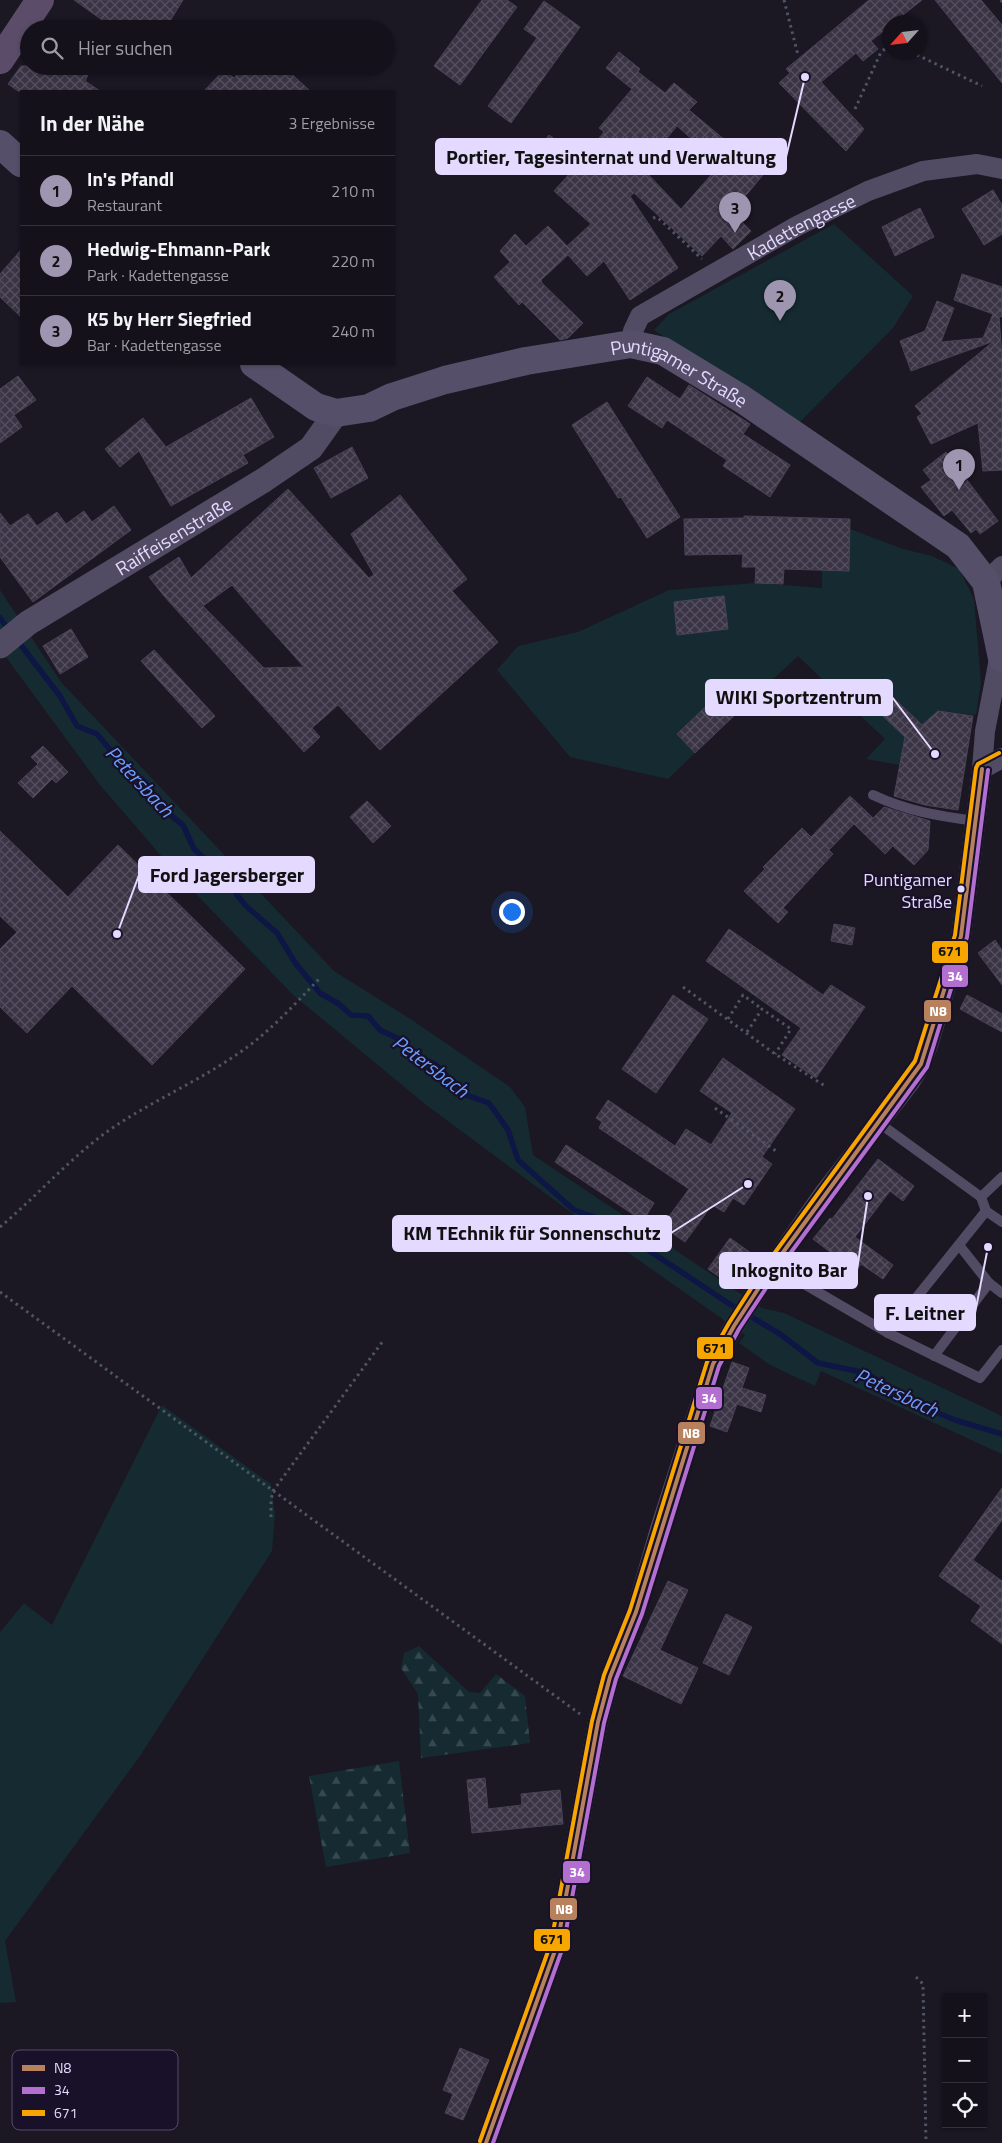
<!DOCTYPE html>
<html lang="de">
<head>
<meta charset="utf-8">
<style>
	body { margin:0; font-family:"Titillium Web",sans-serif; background:#211f27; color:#f1f3f6 }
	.controls { position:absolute; right:15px; bottom:15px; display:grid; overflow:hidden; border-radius:0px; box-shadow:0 1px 4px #0004 }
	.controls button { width:45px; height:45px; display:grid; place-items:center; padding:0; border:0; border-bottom:1px solid #333139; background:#14111a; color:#f1f3f6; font:25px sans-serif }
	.compass { position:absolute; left:882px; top:15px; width:45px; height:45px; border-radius:50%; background:#14111a; box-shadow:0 1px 4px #0004; rotate:243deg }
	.you { position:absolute; left:511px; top:911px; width:18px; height:18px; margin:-12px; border:4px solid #fff; border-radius:50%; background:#1a73e8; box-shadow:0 0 0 8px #1a73e833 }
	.badge { display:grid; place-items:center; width:32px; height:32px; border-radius:50%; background:#9e95b1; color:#111; font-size:16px; font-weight:700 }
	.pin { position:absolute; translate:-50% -41px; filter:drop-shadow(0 1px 2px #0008) }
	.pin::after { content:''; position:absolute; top:26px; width:18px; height:15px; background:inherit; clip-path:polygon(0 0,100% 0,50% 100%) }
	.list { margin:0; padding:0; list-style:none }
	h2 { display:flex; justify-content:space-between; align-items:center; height:65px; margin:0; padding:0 20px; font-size:21px }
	h2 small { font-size:16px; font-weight:400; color:#9d9da2 }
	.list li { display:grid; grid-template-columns:32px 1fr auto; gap:15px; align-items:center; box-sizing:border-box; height:70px; padding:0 20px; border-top:1px solid #333139 }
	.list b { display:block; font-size:19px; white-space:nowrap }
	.list p { margin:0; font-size:16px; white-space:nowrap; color:#9d9da2 }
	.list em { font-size:16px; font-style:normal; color:#9d9da2 }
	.icon { flex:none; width:28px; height:28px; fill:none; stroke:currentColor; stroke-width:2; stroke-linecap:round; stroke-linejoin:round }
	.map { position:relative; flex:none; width:1002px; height:2143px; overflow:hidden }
	.search { position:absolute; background:#14111a; box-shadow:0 1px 4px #0004; left:20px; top:20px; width:375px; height:55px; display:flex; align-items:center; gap:12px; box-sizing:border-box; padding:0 18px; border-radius:28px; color:#9d9da2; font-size:19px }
	.panel { position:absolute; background:#14111a; box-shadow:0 1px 4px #0004; left:20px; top:90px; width:375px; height:275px; border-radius:0px }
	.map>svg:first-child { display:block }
	.green { fill:#152b31 }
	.forest { fill:url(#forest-firs) }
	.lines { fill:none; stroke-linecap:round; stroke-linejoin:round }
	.stream { stroke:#0d1644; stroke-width:5.5 }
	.building { fill:url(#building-cross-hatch); stroke:#494257; fill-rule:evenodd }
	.path { stroke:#4d5564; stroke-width:3; stroke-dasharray:2.5 4; stroke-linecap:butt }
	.service { stroke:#514c64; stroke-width:10 }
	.minor { stroke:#514c64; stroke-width:20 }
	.tertiary { stroke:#514c64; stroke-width:25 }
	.secondary { stroke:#564f6a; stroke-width:28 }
	.primary { stroke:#5b4d69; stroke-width:28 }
	.bus-1-casing { stroke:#191129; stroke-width:8 }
	.bus-2-casing { stroke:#191129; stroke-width:8 }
	.bus-3-casing { stroke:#191129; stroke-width:8 }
	.bus-1 { stroke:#b6815c; stroke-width:4 }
	.bus-2 { stroke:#b36fd0; stroke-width:4 }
	.bus-3 { stroke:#f7a600; stroke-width:4 }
	.bus-dot { fill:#e4d9fe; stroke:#191129; stroke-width:2 }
	.labels { text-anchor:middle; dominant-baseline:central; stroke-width:4.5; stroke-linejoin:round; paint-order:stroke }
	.bus-label { font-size:18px; fill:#e4d9fe; stroke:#191129; text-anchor:end }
	.street-label { font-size:19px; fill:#e4d9fe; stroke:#191129 }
	.water-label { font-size:20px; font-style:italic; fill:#6a9dfc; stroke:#191129 }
	.key { fill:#191129; stroke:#564d69; stroke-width:1 }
	.key-label { font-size:14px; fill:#e4d9fe }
	.leader { fill:none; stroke:#e4d9fe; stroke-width:2 }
	.callout-dot { fill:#e4d9fe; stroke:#191129; stroke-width:2 }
	.callout { fill:#e4d9fe; stroke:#e4d9fe; stroke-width:2 }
	.callout-label { font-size:20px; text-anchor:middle; font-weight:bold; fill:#111 }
	.line-badge { stroke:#191129; stroke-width:2 }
	.badge-label { font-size:14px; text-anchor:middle; font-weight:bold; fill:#fff }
	.pale-badge-label { font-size:14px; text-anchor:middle; font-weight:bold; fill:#111 }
</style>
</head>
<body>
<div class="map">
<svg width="1002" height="2143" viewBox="0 0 1002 2143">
	<defs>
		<pattern id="forest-firs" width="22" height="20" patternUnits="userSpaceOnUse" patternTransform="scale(1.25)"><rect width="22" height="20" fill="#152b31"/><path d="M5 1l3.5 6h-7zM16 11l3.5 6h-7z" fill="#374950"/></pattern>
		<pattern id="building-cross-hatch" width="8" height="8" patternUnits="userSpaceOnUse" patternTransform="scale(1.25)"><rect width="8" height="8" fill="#3a3445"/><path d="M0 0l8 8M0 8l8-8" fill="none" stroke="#565161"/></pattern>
	</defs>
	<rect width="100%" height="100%" fill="#1b1723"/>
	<g class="green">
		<path d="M834,224L913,296L893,328L796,426L654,330L669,314Z"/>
		<path d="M850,529L903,549L932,556L959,569L974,599L981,683L976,715L938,711L904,742L900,765L866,759L885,739L798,656L739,711L721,692L677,734L695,753L668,779L570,757L497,670L518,646L578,632L669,590L755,583L822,588V570L849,571Z"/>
		<path d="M0,590L61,682L334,971L412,1020L510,1087L525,1107L533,1155L762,1308L784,1313L1002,1416V1454L821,1371L815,1386L770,1365L739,1343L745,1335L569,1211L425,1104L292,994L176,873L100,785L0,649Z"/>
		<path d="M162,1405L271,1484L275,1515L272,1551L140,1756L5,1941L16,2002L0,2003V1632L24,1603L52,1625Z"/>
	</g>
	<g class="forest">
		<path d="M419,1646L469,1692L480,1693L496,1674L525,1696L530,1743L421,1758L418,1694L401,1668L404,1653Z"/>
		<path d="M399,1761L410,1853L326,1867L309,1776Z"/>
	</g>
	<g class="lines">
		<g class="stream">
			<path d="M0,618L9,630"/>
			<path d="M17,640L60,696L77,726L97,734L128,771L143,780L152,790L159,806L183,825L194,849L206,860L227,874L232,880L237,895L246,906L277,933L296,964L320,993L339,1004L351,1015L368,1016L380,1030L399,1039L414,1055L435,1064L466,1095L489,1103L508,1130L518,1160L574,1210L603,1220L728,1303L780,1334L818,1363L866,1373L923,1407L955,1420L1002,1434"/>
		</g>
	</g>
	<g class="building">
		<path d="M74,0H183L165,29H115Z"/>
		<path d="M482,0H507L517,7L460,85L434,66Z"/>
		<path d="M869,0H922L894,22H890V26L871,41L878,49L863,61L856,53L821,82L864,129L846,151L779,83L790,73L786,69Z"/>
		<path d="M935,0H981L1002,25V83Z"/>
		<path d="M544,1L580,27L511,123L488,106L537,38L524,29Z"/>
		<path d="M619,52L640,69L638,72L665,93L674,83L697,102L689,110L743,155L742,157L763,175L732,212L751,231L733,249L721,236L702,256L634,193L630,196L678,268L630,300L604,261L587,276L568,255L541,280L542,283L583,323L568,338L560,340L522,302L519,305L494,277L510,262L500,251L515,234L526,246L548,226L567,246L591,224L554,191L571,172L540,148L549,135L582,160L604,132L599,128L632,89L606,68ZM677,126L710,155L708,157L719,166L681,209L642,168Z"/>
		<path d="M21,66H74L88,75L85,81L100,91H18L8,84Z"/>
		<path d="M245,66H283L310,91H204L224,70L234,78Z"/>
		<path d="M993,190L1002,205V234L984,245L962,209Z"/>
		<path d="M920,208L934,237L895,256L882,227Z"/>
		<path d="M21,250V317L0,297V274Z"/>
		<path d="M962,274L1002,287V317L999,316L1002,357V470L983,471L978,423L931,444L917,417L922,414L915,406L994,341L911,371L900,341L925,331L937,301L954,308L941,342L983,338L993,314L954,300Z"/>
		<path d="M18,376L36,400L14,415L22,427L0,443V389Z"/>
		<path d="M647,377L680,399L689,385L750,424L743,434L790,465L770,497L723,466L727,460L667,420L662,428L628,406Z"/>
		<path d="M251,398L274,437L243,455L248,463L171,506L139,451L120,467L105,449L143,418L166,447Z"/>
		<path d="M607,402L680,517L647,538L621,497L618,498L572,425Z"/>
		<path d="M352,447L368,478L331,498L314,468Z"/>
		<path d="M946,452L998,521L980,534L976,529L971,533L952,510L944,516L921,487L931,480L923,470Z"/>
		<path d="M288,489L369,578L374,575L351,534L400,495L467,579L452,591L498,642L380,750L338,705L312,728L320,737L304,752L164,596L149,577L179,557L191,578ZM232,585L261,619L304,667L264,668L203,606Z"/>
		<path d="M114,506L131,530L33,602L0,557V513L10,526L28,514L37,526L57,512L66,524L84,511L92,522Z"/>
		<path d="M744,516L850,519L849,571L784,569L783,584L755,583L756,567H742L743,554L685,555L684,519L744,518Z"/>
		<path d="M724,596L728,629L677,635L674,602Z"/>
		<path d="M71,629L88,657L60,674L43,646Z"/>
		<path d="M154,650L215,716L202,728L141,661Z"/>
		<path d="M880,685L922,725L938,711L973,716L958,810L925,805L894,796L905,737L866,700Z"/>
		<path d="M721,692L739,711L695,753L677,734Z"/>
		<path d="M43,746L68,772L56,783L52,779L33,798L18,783L38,764L31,757Z"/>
		<path d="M850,796L873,818L884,807L930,821L928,850L914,865L893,846L885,854L854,824L829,850L833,854L783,908L788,912L778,923L744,891L765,869L763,867L802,828L811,837Z"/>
		<path d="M367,801L391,826L373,843L350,817Z"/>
		<path d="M0,831L68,897L118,845L245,969L152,1065L72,986L27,1033L0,1007V949L17,932L0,916Z"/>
		<path d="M834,924L855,928L852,945L831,941Z"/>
		<path d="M729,929L823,995L831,985L865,1007L816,1078L782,1055L801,1028L706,961Z"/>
		<path d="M995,940L1002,950V985L978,953Z"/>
		<path d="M673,995L708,1019L656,1093L622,1069Z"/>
		<path d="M967,995L1002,1014V1032L960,1009Z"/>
		<path d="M723,1058L795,1109L762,1157L772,1164L744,1205L733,1198L724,1212L712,1205L685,1242L662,1226L689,1189L599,1128L602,1122L596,1118L608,1100L675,1146L686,1129L711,1145L732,1113L700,1091Z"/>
		<path d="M566,1145L654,1203L643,1221L555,1162Z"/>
		<path d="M878,1159L914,1186L903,1201L890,1191L855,1237L893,1265L883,1279L861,1264L855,1271L813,1239L830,1218L832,1219Z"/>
		<path d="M730,1238L755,1256L734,1287L708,1269Z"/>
		<path d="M732,1362L749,1368L742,1388L766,1395L761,1412L737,1404L727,1432L710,1426Z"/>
		<path d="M1002,1488V1520L973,1560L1002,1581V1644L971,1621L981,1606L939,1576Z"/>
		<path d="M668,1581L688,1590L660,1650L698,1668L681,1704L623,1676Z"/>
		<path d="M726,1614L752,1627L729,1675L703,1663Z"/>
		<path d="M485,1778L488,1809L522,1805L521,1794L560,1790L563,1824L472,1833L467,1780Z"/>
		<path d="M460,2048L489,2060L463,2120L445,2113L453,2094L443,2090Z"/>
	</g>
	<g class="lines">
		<g class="path">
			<path d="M784,0L798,55"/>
			<path d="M1001,0L1002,2"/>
			<path d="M911,52L982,86"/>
			<path d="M855,109L881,52L890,45"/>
			<path d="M653,218L657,217L702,259"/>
			<path d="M683,987L775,1054L825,1086"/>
			<path d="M728,1019L743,995L762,1009"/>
			<path d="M747,1032L762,1009L791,1029L775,1054"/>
			<path d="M715,1108L776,1151"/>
			<path d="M0,1227C37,1196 69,1159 108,1131C148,1103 193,1084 233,1057C266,1036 293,1006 320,978"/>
			<path d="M0,1292L580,1714"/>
			<path d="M271,1517V1500L273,1491L383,1341"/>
			<path d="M916,1977L923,1984L926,2143"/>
		</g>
		<g class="service">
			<path d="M873,795C907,811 938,816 976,821"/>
			<path d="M879,1123L981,1197L986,1211L1002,1222"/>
			<path d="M981,1197L1002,1177"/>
			<path d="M959,1245L989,1283L1002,1293"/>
			<path d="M773,1266L888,1333L980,1378L1002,1350"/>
			<path d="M888,1333L986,1211"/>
			<path d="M934,1356L989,1283"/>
		</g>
		<g class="minor">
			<path id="s1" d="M631,344L633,331L640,316L797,226L868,191L923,171L977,164L1002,169"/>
			<path d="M986,582L1002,566"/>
			<path d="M982,769L1002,758"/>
			<path d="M486,2143L557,1945L598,1722L610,1677L636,1612L660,1529L713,1364L734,1326L773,1266L825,1192L910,1082L921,1064L928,1045L961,936L982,769L985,731L1000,654"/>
		</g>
		<path class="tertiary" id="s2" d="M0,646L28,623L264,480L311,448L336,413"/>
		<g class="secondary">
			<path d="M0,144L21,163"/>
			<path id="s3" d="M254,364L316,407L336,413L369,408L392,397L445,380L526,361L631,344L663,351L742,399L958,546L986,582L1002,658"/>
		</g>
		<path class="primary" d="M0,60L40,0"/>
		<g class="bus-1-casing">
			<path id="bus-1" d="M486,2143L557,1945L598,1722L610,1677L636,1612L713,1364L734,1326L773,1266L921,1064L961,936L982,769"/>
		</g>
		<g class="bus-2-casing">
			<path id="bus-2" d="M493,2143L563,1947L604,1723L616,1679L642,1614L719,1366L739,1329L778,1270L927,1067L967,937L988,770"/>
		</g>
		<g class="bus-3-casing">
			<path id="bus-3" d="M480,2141L551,1943L592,1721L604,1675L630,1610L707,1362L729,1323L768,1262L915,1061L955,935L976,768L978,764L999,753"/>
		</g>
		<use href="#bus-1" class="bus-1"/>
		<use href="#bus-2" class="bus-2"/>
		<use href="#bus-3" class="bus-3"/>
	</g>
	<circle class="bus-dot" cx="961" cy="889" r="4.5"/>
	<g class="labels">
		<g class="bus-label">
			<text x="952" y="879">Puntigamer<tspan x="952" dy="22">Straße</tspan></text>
		</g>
		<g class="street-label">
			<text stroke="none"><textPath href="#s1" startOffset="214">Kadettengasse</textPath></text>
			<text stroke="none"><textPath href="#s3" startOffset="455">Puntigamer Straße</textPath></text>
			<text stroke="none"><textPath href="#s2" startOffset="206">Raiffeisenstraße</textPath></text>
		</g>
		<g class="water-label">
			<text transform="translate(140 781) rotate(47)">Petersbach</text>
			<text transform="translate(431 1066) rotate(37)">Petersbach</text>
			<text transform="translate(897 1392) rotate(25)">Petersbach</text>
		</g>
	</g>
	<rect x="12" y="2050" width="166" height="80" rx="8" class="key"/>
	<rect x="22" y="2065" width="23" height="6" fill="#b6815c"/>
	<rect x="22" y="2087" width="23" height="7" fill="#b36fd0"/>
	<rect x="22" y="2110" width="23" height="6" fill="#f7a600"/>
	<g class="key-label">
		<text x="54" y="2073">N8</text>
		<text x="54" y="2095">34</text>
		<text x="54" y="2118">671</text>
	</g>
	<path class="leader" d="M805 77L786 157M935 754L892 697M117 934L139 875M748 1184L671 1233M868 1196L857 1270M988 1247L975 1313"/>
	<g class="callout-dot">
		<circle cx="805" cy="77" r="5"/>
		<circle cx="935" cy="754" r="5"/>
		<circle cx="117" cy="934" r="5"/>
		<circle cx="748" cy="1184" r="5"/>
		<circle cx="868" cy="1196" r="5"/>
		<circle cx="988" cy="1247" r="5"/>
	</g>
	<g class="callout">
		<rect x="436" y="139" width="350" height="35" rx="5"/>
		<rect x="706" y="680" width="186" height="35" rx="5"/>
		<rect x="139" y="857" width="175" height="35" rx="5"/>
		<rect x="393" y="1216" width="278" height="35" rx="5"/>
		<rect x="720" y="1253" width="137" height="35" rx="5"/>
		<rect x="875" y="1295" width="100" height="35" rx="5"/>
	</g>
	<g class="callout-label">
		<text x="611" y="164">Portier, Tagesinternat und Verwaltung</text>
		<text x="799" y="704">WIKI Sportzentrum</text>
		<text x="227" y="882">Ford Jagersberger</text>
		<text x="532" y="1240">KM TEchnik für Sonnenschutz</text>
		<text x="789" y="1277">Inkognito Bar</text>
		<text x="925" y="1320">F. Leitner</text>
	</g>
	<g class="line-badge">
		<rect x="931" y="940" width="38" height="24" rx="5" fill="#f7a600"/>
		<rect x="941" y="964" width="28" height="24" rx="5" fill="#b36fd0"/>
		<rect x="923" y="999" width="29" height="24" rx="5" fill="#b6815c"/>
		<rect x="696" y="1336" width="38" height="24" rx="5" fill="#f7a600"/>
		<rect x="695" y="1386" width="28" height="24" rx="5" fill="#b36fd0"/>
		<rect x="677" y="1421" width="29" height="24" rx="5" fill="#b6815c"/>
		<rect x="562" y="1860" width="29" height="24" rx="5" fill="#b36fd0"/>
		<rect x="549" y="1897" width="29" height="24" rx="5" fill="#b6815c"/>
		<rect x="533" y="1928" width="38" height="24" rx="5" fill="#f7a600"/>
	</g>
	<g class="badge-label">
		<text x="955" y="981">34</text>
		<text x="938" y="1016">N8</text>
		<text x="709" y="1403">34</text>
		<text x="691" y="1438">N8</text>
		<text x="577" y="1877">34</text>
		<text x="564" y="1914">N8</text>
	</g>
	<g class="pale-badge-label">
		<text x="950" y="956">671</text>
		<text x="715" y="1353">671</text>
		<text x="552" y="1944">671</text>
	</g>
</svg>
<div class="controls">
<button>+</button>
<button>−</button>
<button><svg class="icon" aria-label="locate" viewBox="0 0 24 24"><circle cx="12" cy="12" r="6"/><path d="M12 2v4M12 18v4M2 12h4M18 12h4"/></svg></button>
</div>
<svg class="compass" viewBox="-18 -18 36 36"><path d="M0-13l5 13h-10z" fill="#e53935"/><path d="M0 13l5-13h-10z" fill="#9d9da2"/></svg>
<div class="you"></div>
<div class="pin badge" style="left:959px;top:490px">1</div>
<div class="pin badge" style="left:780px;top:321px">2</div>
<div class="pin badge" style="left:735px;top:233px">3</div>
<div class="search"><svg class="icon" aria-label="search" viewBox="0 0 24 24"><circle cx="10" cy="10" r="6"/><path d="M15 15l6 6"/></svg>Hier suchen</div>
<section class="panel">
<h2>In der Nähe<small>3 Ergebnisse</small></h2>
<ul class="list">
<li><span class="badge">1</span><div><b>In's Pfandl</b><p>Restaurant</p></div><em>210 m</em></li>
<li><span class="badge">2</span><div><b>Hedwig-Ehmann-Park</b><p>Park · Kadettengasse</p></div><em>220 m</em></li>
<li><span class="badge">3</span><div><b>K5 by Herr Siegfried</b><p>Bar · Kadettengasse</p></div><em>240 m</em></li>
</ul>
</section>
</div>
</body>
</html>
